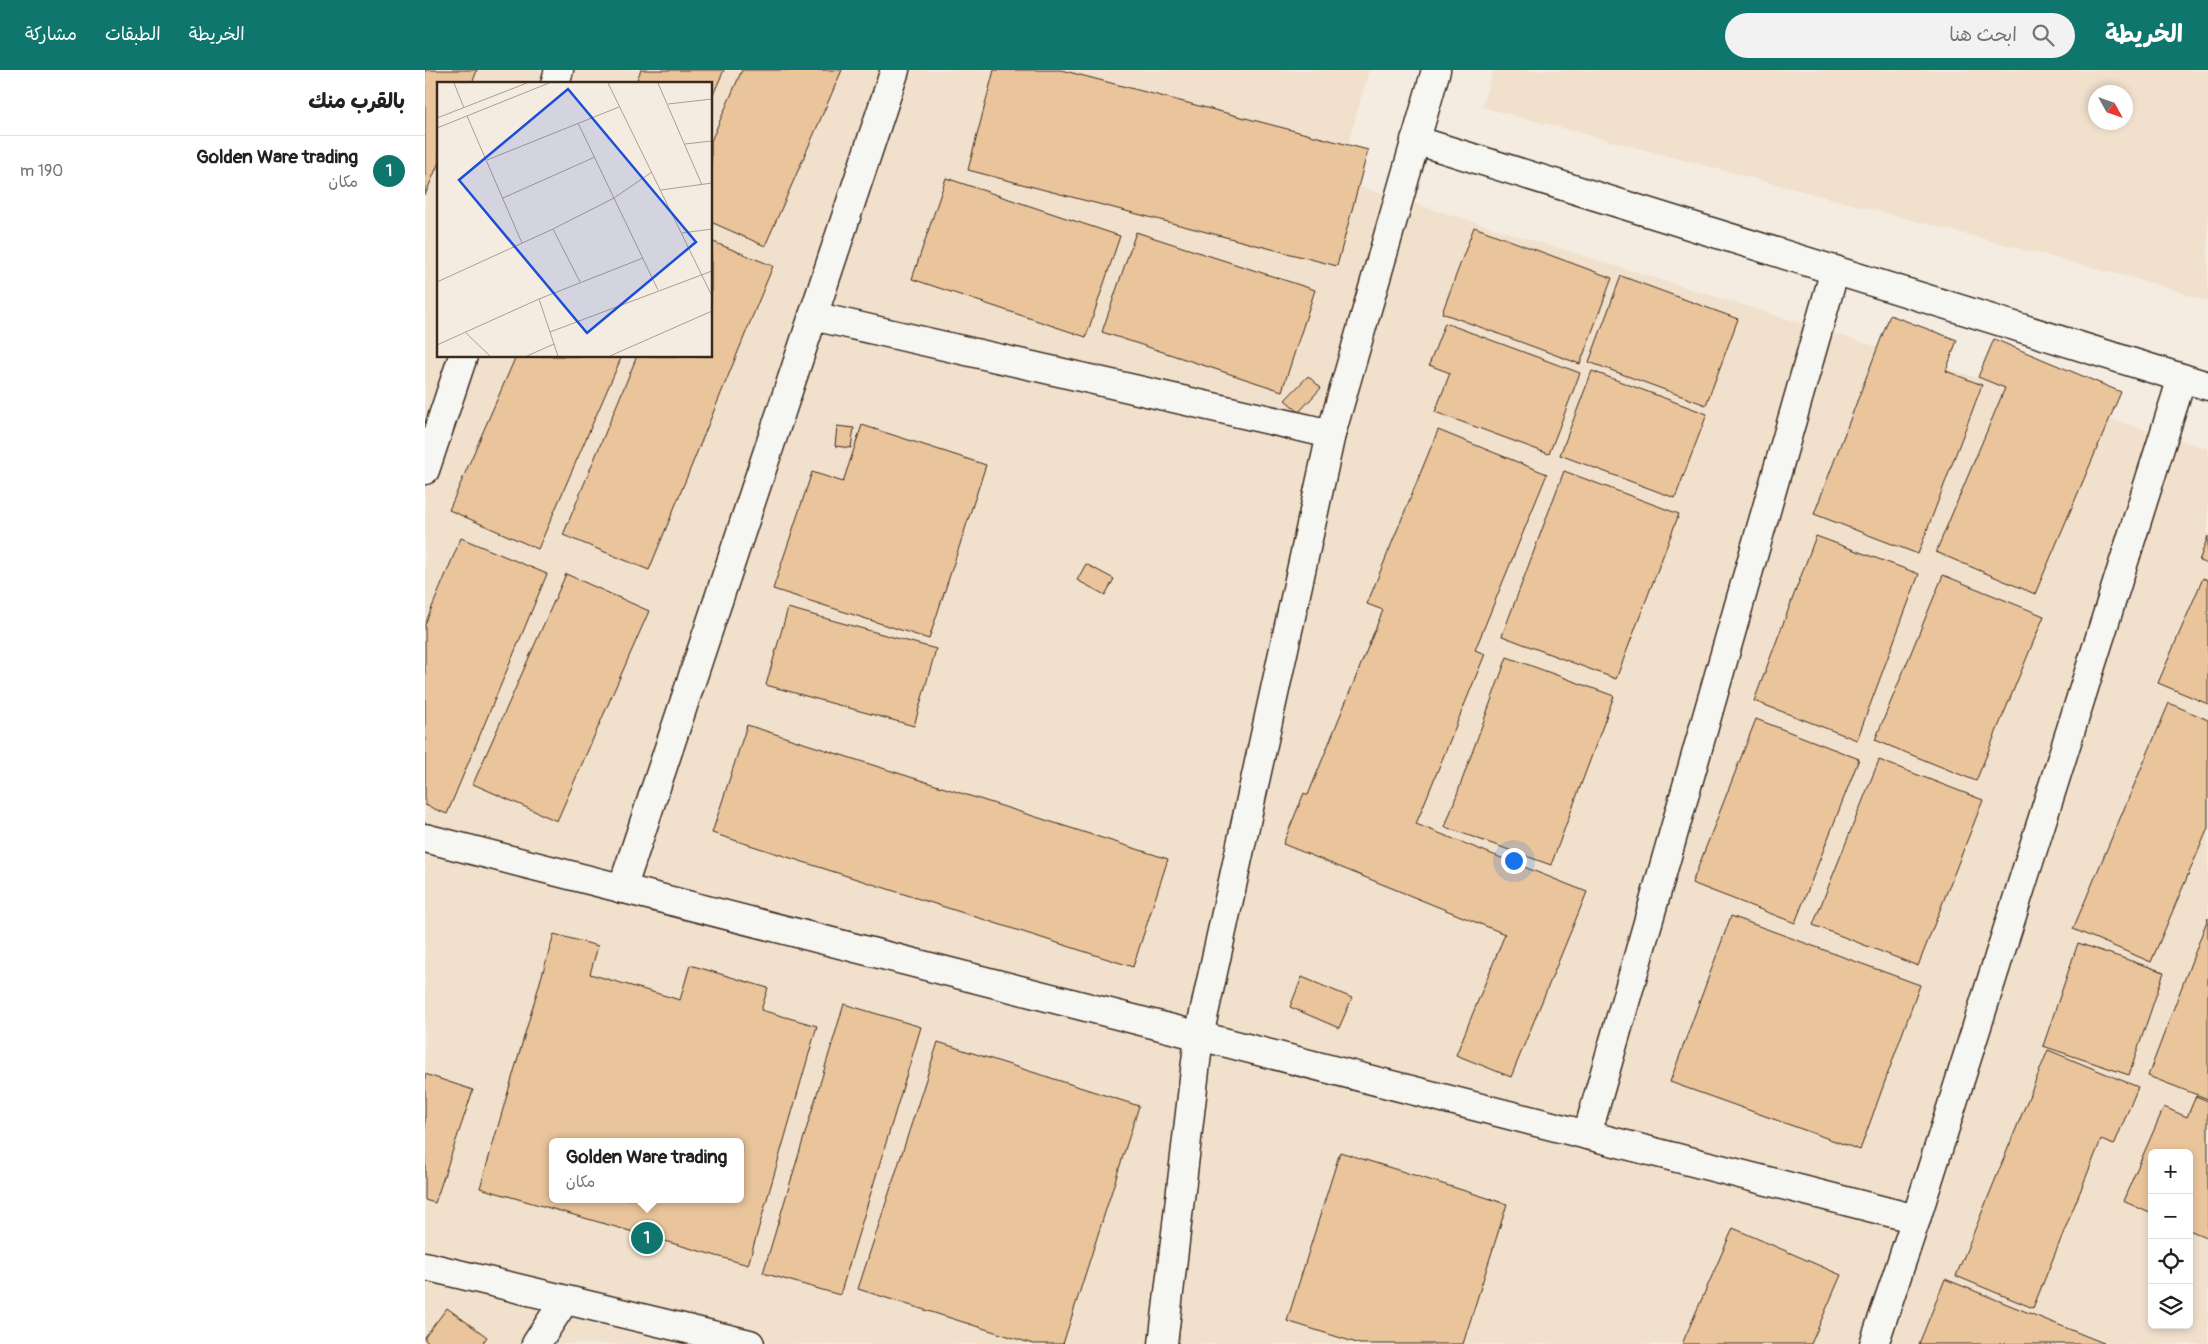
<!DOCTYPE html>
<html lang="ar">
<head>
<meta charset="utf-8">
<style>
	body { margin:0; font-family:Pangolin,"Playpen Sans Arabic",sans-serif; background:#f2f2f2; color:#202124; direction:rtl }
	.controls { position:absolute; right:15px; bottom:15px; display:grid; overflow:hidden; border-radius:8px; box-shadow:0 2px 8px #0003 }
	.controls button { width:45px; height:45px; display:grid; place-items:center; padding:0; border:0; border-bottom:1px solid #e0e0e0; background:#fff; color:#202124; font:25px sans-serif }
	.compass { position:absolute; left:1663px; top:15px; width:45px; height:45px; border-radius:50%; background:#fff; box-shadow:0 2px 8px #0003; rotate:130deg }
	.you { position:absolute; left:1088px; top:790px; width:18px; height:18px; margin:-12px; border:4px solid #fff; border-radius:50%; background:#1a73e8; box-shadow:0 0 0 8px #1a73e833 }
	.badge { display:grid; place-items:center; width:32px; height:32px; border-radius:50%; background:#0f766e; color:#fff; font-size:16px; font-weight:700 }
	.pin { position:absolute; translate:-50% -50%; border:2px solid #fff; box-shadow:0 1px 5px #0006 }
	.popup { position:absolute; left:124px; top:1068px; width:195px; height:65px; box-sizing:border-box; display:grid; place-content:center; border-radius:8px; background:#fff; filter:drop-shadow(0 1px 4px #0005); font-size:16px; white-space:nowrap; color:#757577 }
	.popup b { font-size:19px; color:#202124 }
	.popup::after { content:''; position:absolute; left:50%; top:100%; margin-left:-10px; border:10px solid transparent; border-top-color:#fff }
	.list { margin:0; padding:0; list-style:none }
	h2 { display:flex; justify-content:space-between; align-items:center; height:65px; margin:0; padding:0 20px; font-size:21px }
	h2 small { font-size:16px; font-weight:400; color:#757577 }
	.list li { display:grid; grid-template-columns:32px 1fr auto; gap:15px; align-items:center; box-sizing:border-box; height:70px; padding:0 20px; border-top:1px solid #e0e0e0 }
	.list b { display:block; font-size:19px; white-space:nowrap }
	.list p { margin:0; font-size:16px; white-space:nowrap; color:#757577 }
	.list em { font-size:16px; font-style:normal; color:#757577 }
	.icon { flex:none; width:28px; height:28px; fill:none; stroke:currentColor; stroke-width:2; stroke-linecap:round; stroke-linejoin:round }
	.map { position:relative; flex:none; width:1783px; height:1274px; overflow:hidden; direction:ltr }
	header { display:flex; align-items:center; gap:30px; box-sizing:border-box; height:70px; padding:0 25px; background:#0f766e; color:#fff }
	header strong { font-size:24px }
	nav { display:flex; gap:28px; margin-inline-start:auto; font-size:18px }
	.search { width:350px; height:45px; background:#f2f2f2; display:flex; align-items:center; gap:12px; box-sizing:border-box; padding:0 18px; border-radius:28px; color:#757577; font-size:19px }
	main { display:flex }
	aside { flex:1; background:#fff }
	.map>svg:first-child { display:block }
	.built { fill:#f1e0cc; fill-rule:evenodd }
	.building { fill:#eac59b; stroke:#3b2a1e; fill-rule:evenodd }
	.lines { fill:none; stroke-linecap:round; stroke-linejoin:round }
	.street-casing { stroke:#3b2a1e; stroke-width:31 }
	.secondary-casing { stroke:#3b2a1e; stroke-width:31 }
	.street { stroke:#f6f6f2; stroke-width:28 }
	.secondary { stroke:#f6f6f2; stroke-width:28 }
	.inset-road { fill:none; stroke:#aa9e93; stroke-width:1 }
	.view { fill:#1d4ed8; fill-opacity:0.15; stroke:#1d4ed8; stroke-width:2.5 }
	.inset-edge { fill:none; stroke:#3b2a1e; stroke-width:2.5 }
</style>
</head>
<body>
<header>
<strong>الخريطة</strong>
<div class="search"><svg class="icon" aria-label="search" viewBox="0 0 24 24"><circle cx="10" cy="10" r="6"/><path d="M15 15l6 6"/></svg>ابحث هنا</div>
<nav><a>الخريطة</a><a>الطبقات</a><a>مشاركة</a></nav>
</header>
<main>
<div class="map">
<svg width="1783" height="1274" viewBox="0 0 1783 1274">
	<rect width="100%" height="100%" fill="#f4ece1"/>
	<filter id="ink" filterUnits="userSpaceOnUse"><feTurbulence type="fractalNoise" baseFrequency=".02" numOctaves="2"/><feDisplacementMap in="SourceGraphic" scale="10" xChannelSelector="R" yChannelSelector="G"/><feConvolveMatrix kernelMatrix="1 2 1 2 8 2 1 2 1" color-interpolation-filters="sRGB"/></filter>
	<g filter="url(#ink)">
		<g class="built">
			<path d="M0,0H944L913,110L1783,379V1274H0ZM14,14H286V286H14ZM128,1072H316V1129H128ZM1727,1083H1764V1255H1727Z"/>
			<path d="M1068,0H1783V232L1738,216L1057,37ZM1670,22H1700V52H1670Z"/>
		</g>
		<g class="building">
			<path d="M0,0H52L47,14H14V92L0,125Z"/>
			<path d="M216,0H299L286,29V14H210Z"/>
			<path d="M317,0H417L340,176L286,152V71Z"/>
			<path d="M569,0H636L943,80L912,196L543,100Z"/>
			<path d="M521,108L695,166L661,267L487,209Z"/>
			<path d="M1049,157L1187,208L1155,294L1017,243Z"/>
			<path d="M711,162L890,220L857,321L677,262Z"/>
			<path d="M286,171L348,196L224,500L138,465L212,286H286Z"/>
			<path d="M1196,206L1313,249L1281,335L1164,292Z"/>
			<path d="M1465,245L1532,270L1521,301L1557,315L1493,484L1389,444Z"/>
			<path d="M1020,253L1155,303L1124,384L1010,342L1025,303L1004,295Z"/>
			<path d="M1569,269L1696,322L1610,524L1511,482L1580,318L1553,307Z"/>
			<path d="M91,286H197L113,479L24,440Z"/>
			<path d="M1167,301L1282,344L1250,428L1135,385Z"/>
			<path d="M883,306L896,318L874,342L860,330Z"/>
			<path d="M437,355L561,395L504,569L348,519L387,402L418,412Z"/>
			<path d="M412,356L429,358L426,378L410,376Z"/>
			<path d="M1013,360L1122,404L1050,580L1060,584L991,754L1162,822L1086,1007L1031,985L1080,864L858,774L879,723L883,725L958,540L942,534Z"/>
			<path d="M1139,401L1254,444L1191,609L1077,566Z"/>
			<path d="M1391,466L1494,504L1432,670L1329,631Z"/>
			<path d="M1783,466V494L1774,491Z"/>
			<path d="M36,468L122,504L22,744L0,735V554Z"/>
			<path d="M661,494L689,509L680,525L652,510Z"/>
			<path d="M141,504L224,541L132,751L48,714Z"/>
			<path d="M1518,505L1619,546L1551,711L1450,670Z"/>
			<path d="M1778,508L1783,510V634L1733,613Z"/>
			<path d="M363,538L511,579L489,656L341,615Z"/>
			<path d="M1082,587L1189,626L1126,795L1020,757Z"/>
			<path d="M1744,633L1783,650V758L1726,892L1648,859Z"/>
			<path d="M1331,649L1434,689L1370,853L1267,813Z"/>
			<path d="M322,655L743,789L708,897L287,763Z"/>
			<path d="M1454,690L1558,730L1493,896L1388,855Z"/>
			<path d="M1306,846L1495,915L1435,1080L1245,1012Z"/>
			<path d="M1783,848V1029L1723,1006Z"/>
			<path d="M129,864L173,876L165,904L255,930L265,895L343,918L336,940L392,956L323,1195L55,1118ZM128,1072H316V1129H128Z"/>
			<path d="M1653,873L1739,902L1704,1005L1618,976Z"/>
			<path d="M877,907L927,928L914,958L865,937Z"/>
			<path d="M419,934L496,957L415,1225L338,1203Z"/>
			<path d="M513,972L714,1036L638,1274H608L433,1219Z"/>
			<path d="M1623,980L1713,1017L1689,1075L1676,1070L1608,1238L1531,1206Z"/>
			<path d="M0,1004L48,1020L10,1133L0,1130Z"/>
			<path d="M1771,1026L1783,1031V1168L1764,1160V1083H1727V1144L1698,1131L1739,1037L1762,1047Z"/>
			<path d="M915,1082L1082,1134L1038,1274H935L862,1251Z"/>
			<path d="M1308,1158L1416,1205L1386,1274H1257Z"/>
			<path d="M1520,1209L1681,1274H1494Z"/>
			<path d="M22,1238L62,1267L57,1274H5L0,1270V1267Z"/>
		</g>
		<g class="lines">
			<g class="street-casing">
				<g id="street">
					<path d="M130,14L134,0"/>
					<path d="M388,246L906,364"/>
					<path d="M0,400L38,286"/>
					<path d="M0,768L1491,1149"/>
					<path d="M197,819L470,0"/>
					<path d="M1162,1065L1410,200"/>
					<path d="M111,1274L140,1230"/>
					<path d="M1449,1274L1491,1149L1757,308"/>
				</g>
			</g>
			<g class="secondary-casing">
				<g id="secondary">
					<path d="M990,70L1783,316"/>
					<path d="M0,1196L325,1274"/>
					<path d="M738,1274L774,966L906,364L1011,0"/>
				</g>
			</g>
			<use href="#street" class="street"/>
			<use href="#secondary" class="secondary"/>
		</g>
	</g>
	<g transform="translate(12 12)">
		<rect width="275" height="275" fill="#f4ece1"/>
		<path class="inset-road" d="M17,1L27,26M171,1L275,214M221,1L265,103M231,22L275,17M30,34L85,161M0,36L90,1M141,41L221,208M0,46L112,1M248,62L275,59M50,78L182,25M224,108L275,101M66,116L158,75M116,147L143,200M245,151L275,147M0,200L116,147L177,116L215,90M102,217L121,274M113,250L275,189M29,251L53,274M0,263L102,217L206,176M90,274L117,262M173,274L275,229"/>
		<path class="view" d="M131,7L259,160L150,251L22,98Z"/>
		<rect width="275" height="275" class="inset-edge"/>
	</g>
</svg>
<div class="controls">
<button>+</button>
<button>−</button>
<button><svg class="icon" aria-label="locate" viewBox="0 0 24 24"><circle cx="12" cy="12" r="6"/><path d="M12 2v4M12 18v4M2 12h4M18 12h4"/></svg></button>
<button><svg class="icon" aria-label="layers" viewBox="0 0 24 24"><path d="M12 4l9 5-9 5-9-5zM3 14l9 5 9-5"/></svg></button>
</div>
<svg class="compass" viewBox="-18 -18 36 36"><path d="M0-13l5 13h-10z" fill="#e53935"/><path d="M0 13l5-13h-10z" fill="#757577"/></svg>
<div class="you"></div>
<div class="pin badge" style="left:222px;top:1168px">1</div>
<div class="popup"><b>Golden Ware trading</b>مكان</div>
</div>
<aside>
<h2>بالقرب منك<small></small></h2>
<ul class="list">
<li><span class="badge">1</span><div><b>Golden Ware trading</b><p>مكان</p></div><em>190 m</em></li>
</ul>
</aside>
</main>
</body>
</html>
